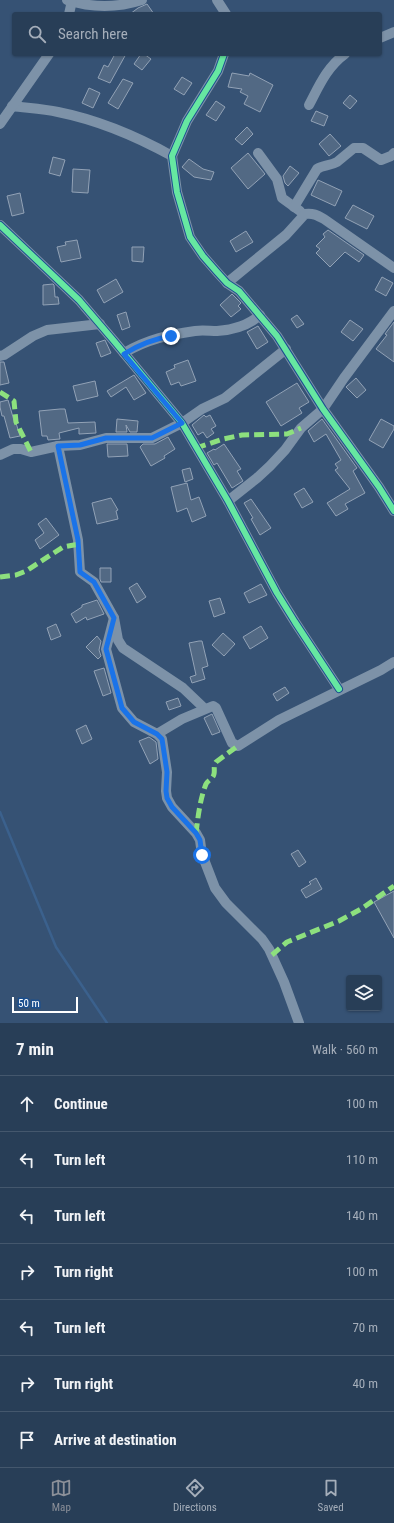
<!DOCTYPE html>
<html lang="en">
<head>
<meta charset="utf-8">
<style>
	body { margin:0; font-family:"Roboto Condensed",sans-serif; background:#30455d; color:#f1f3f6 }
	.controls { position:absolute; right:12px; bottom:12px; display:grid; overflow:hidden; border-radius:4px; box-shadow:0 1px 3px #0004 }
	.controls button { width:36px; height:36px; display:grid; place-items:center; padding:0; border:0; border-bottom:1px solid #44576d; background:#283e57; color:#f1f3f6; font:20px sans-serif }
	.scale { position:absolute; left:12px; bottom:10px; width:66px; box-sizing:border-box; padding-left:4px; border:2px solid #fff; border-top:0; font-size:11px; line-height:14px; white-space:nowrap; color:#fff; -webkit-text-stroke:3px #1b4f8f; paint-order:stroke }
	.stop { position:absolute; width:12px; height:12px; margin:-9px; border:3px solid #1a73e8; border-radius:50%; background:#fff }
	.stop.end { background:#1a73e8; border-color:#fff; box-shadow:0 1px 4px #0008 }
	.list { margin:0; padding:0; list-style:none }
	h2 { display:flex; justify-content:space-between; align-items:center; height:52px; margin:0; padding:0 16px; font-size:17px }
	h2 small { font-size:13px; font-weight:400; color:#a5aeba }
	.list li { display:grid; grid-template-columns:26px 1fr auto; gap:12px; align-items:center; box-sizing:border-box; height:56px; padding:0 16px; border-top:1px solid #44576d }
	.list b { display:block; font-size:15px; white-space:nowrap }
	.list em { font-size:13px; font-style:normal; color:#a5aeba }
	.icon { flex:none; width:22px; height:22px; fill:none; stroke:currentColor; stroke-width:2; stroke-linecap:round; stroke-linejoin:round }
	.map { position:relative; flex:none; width:394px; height:1023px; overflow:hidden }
	.search { position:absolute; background:#283e57; box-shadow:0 1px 3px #0004; left:12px; right:12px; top:12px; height:44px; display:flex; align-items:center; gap:10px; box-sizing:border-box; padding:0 14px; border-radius:4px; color:#a5aeba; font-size:15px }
	.sheet { height:444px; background:#283e57 }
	nav { display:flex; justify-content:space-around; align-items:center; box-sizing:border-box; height:56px; border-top:1px solid #44576d; background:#283e57; font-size:11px; color:#a5aeba }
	nav a { display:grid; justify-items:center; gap:2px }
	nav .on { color:#8c9099 }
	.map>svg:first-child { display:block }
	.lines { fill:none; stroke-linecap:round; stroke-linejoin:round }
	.stream { stroke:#3b618d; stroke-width:2.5 }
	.building { fill:#526984; stroke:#92a2b6 }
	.minor { stroke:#7d92a8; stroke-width:10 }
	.quiet { stroke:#8de07e; stroke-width:5; stroke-dasharray:10 5; stroke-linecap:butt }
	.cycleway-casing { stroke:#1b4f8f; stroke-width:8 }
	.cycleway { stroke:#66e7a1; stroke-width:6 }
	.route { stroke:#1a73e8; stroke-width:5 }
</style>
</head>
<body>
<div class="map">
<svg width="394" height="1023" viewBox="0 0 394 1023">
	<rect width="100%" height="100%" fill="#365274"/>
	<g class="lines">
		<path class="stream" d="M0,812L56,947L107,1023"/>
	</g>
	<g class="building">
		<path d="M147,4L154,14H130L138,8Z"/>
		<path d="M115,54H126L110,83L98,78L104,65L108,67Z"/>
		<path d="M141,54H144L151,59L142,70L134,64Z"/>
		<path d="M232,73L249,76L250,73L273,85L260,112L244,104L248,96L240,92L242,89L228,87Z"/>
		<path d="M182,77L192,83L184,95L174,89Z"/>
		<path d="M123,79L133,83L118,109L108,103Z"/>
		<path d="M89,88L100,93L93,108L82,103Z"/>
		<path d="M350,95L357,101L350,109L343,103Z"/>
		<path d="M216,101L225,107L216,121L206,115Z"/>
		<path d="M316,111L328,116L324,126L311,121Z"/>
		<path d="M247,127L253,134L242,145L235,139Z"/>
		<path d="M330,134L341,146L329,156L319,144Z"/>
		<path d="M248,153L265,174L248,189L231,168Z"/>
		<path d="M53,157L65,160L60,176L49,173Z"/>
		<path d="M189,159L203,169L214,172L211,180L194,177L182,167Z"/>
		<path d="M290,166L299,173L288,186L285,183L283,176Z"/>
		<path d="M73,169L90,170L88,193L72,192Z"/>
		<path d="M318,180L342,191L335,206L311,195Z"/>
		<path d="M20,193L24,213L12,216L7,196Z"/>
		<path d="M353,205L374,216L367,229L345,218Z"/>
		<path d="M328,230L364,255L359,262L345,252L330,267L316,253L320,249L316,246L325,237L323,234Z"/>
		<path d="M246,231L253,242L236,252L230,241Z"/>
		<path d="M77,240L81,258L61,262L57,247L66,245L65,242Z"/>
		<path d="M132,247H144L143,262L132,261Z"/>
		<path d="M382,277L393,283L386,296L375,290Z"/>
		<path d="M116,279L123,292L104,303L97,290Z"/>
		<path d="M53,284L54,285L55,297H58L59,304L43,305V285Z"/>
		<path d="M232,294L241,303L238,306L241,309L231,317L220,305Z"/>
		<path d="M126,312L130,327L122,330L117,315Z"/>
		<path d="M297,315L304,324L297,328L291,319Z"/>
		<path d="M350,320L363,329L353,341L341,332Z"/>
		<path d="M394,322V362L376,349L387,335L385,334Z"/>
		<path d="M258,326L268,342L257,349L247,332Z"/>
		<path d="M105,340L111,353L101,357L96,343Z"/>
		<path d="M188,360L196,381L181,386L179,382L171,385L166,372L175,368L174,365Z"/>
		<path d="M0,362H4L9,383L0,385Z"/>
		<path d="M134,375L146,393L134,400L126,387L111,397L107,391Z"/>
		<path d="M356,378L366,390L357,398L346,387Z"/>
		<path d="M95,381L98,396L77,401L73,386Z"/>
		<path d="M297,383L309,402L299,408L302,413L281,426L266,402Z"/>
		<path d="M8,400L15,424L16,423L20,436L10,438L4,416H2L0,407V402Z"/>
		<path d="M60,409H65L68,423L95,422L96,433L79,434V428L59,433L60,439L48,440L47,436H42L39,411Z"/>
		<path d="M204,415L206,417L210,415L216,426L211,429L214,433L207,438L203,432L198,435L192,425Z"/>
		<path d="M117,419L138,421L137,432H130L126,425L127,432H116Z"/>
		<path d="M322,419L357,468L353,471L365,493L345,504L348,509L336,516L327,503L350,489L335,470L338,468L335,464L341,460L326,434L314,442L308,431Z"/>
		<path d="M381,419L394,426V429L383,448L369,440Z"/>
		<path d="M168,437L175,449L164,456L165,458L151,466L140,447L143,444H155Z"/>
		<path d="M107,444H127L128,456L108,457Z"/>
		<path d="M224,444L241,469L237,471L243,481L232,488L217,463L214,465L207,453L214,449L215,450Z"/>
		<path d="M190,468L193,479L185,482L182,470Z"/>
		<path d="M187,483L191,500L199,497L206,516L192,522L187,508L177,512L171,487Z"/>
		<path d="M304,488L313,502L302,508L294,494Z"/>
		<path d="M111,498L118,510L116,511L118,519L97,524L92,503Z"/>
		<path d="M251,499L271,528L260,535L251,519L253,518L244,503Z"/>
		<path d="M46,518L59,535L40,549L35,540L44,533L38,524Z"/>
		<path d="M100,568H111V582H101L100,579Z"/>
		<path d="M137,583L146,597L137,603L129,588Z"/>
		<path d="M261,584L267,595L249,603L244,593Z"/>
		<path d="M220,598L225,613L214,617L209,601Z"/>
		<path d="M97,600L104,614L87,620L86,617L76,623L71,614L82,607V605Z"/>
		<path d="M56,624L61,636L51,640L47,628Z"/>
		<path d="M261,626L268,638L250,649L243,637Z"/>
		<path d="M223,633L235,644L224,656L212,645Z"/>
		<path d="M97,636L101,641L99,650L101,656L98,659L86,647Z"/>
		<path d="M199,641H202L208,666L202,668L205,679L192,683L190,677L196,675L189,643Z"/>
		<path d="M104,668L111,693L103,696L94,671Z"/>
		<path d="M285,687L289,693L277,701L273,694Z"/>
		<path d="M178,698L181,706L169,710L166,702Z"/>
		<path d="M212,714L220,732L212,735L204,718Z"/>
		<path d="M86,725L92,739L82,744L76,730Z"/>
		<path d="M149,737L156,742L158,759L150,764L139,741Z"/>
		<path d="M298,850L306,862L299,867L291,854Z"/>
		<path d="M316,878L322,889L306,898L301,890L311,884L309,882Z"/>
		<path d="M394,891V938L374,902Z"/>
	</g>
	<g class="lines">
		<g class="minor">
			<path d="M67,0C92,8 117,8 142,0"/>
			<path d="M217,0L226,14"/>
			<path d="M69,14L72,1"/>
			<path d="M380,38L394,32"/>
			<path d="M224,54L218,71L187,121L172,156L177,192L190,237L203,256L217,272L227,283L239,291L277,336L323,409L379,487L394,511"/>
			<path d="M309,105C319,86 327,67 345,54"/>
			<path d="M12,106C27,108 43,109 58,112C98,120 136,136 172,156"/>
			<path d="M0,124L49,54"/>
			<path d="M258,153L277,179L282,198L300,211"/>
			<path d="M294,207L317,169C323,165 330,166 337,162L354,148H363L381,160L391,156L394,153"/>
			<path d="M0,225L79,300L114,341L182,423L228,501L277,593L295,622L339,689"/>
			<path d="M227,283L286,235L305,214C313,213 317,215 324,219L394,268"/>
			<path d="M124,353C148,339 168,335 195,331C202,330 210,331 217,331C232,330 249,325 260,315"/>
			<path d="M0,356L4,355L33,336L47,330L100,324"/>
			<path d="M58,446L78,540L80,572L94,582L114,618L118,640L123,648L183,688L204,708"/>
			<path d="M0,455L13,449H21L31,452L58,446L80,445L106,438H152L182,423L202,409L225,398L286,349"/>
			<path d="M228,501L257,478L270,466L285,450L301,428L323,409L344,378L394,311"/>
			<path d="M114,618L106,649L122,708L134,722L157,734L162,739L167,772L166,791L167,798L172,807L196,833L200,840L202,855L205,862L215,888L226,903L262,939L269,949L284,982L299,1023"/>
			<path d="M157,734L182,719L213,706L216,708L232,743L238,746L279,720L381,670L394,662"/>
		</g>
		<g class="quiet">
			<path d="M0,392L14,401L16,422L31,452"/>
			<path d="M196,448L223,439L242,435L287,434L301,428"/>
			<path d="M0,577L16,575L26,571L63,547L79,544"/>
			<path d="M196,833C198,817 200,799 206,784C208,780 213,779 214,774C215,770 213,766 216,762L239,745"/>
			<path d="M272,955L287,942L339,921L361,909L394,886"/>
		</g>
		<g class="cycleway-casing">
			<g id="cycleway">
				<path d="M224,54L218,71L187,121L172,156L177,192L190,237L203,256L217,272L227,283L239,291L277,336L323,409L379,487L394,511"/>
				<path d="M0,225L79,300L114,341L182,423L228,501L277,593L295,622L339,689"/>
			</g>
		</g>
		<use href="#cycleway" class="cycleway"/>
	</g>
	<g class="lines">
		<path class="route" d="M171,336C153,339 140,344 124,354L182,423L152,438H106L80,445L58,446L78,540L80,572L94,582L114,618L106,649L122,708L134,722L157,734L162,739L167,772L166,791L167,798L172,807L196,833L200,840L202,855"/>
	</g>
</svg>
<div class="controls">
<button><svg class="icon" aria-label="layers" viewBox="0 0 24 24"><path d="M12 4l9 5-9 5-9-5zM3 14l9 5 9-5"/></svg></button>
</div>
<div class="scale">50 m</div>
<div class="stop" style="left:202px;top:855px"></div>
<div class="stop end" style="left:171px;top:336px"></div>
<div class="search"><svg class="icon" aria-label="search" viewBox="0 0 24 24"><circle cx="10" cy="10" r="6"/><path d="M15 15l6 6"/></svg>Search here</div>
</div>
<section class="sheet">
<h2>7 min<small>Walk · 560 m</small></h2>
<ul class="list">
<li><svg class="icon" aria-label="ahead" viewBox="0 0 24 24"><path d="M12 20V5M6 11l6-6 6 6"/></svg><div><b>Continue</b></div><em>100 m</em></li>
<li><svg class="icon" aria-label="left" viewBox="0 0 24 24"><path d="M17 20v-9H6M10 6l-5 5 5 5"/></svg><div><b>Turn left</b></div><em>110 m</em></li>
<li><svg class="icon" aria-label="left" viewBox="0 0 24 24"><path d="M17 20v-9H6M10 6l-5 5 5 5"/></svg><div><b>Turn left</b></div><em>140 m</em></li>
<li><svg class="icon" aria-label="right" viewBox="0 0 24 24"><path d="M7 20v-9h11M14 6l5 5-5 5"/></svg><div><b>Turn right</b></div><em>100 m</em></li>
<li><svg class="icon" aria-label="left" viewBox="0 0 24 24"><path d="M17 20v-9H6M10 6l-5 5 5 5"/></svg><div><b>Turn left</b></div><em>70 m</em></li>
<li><svg class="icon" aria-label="right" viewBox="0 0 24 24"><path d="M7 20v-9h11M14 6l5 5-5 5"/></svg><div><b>Turn right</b></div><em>40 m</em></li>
<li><svg class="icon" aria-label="arrive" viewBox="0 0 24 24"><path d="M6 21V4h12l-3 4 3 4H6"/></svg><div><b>Arrive at destination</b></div></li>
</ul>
</section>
<nav>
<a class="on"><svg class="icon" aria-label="map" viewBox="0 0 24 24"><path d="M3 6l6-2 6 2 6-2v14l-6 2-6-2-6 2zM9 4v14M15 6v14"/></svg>Map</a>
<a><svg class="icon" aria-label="directions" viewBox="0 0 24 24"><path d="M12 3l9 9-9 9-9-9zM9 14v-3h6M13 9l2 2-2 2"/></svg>Directions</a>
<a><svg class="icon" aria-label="saved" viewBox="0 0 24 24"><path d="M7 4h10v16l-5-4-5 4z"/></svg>Saved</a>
</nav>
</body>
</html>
